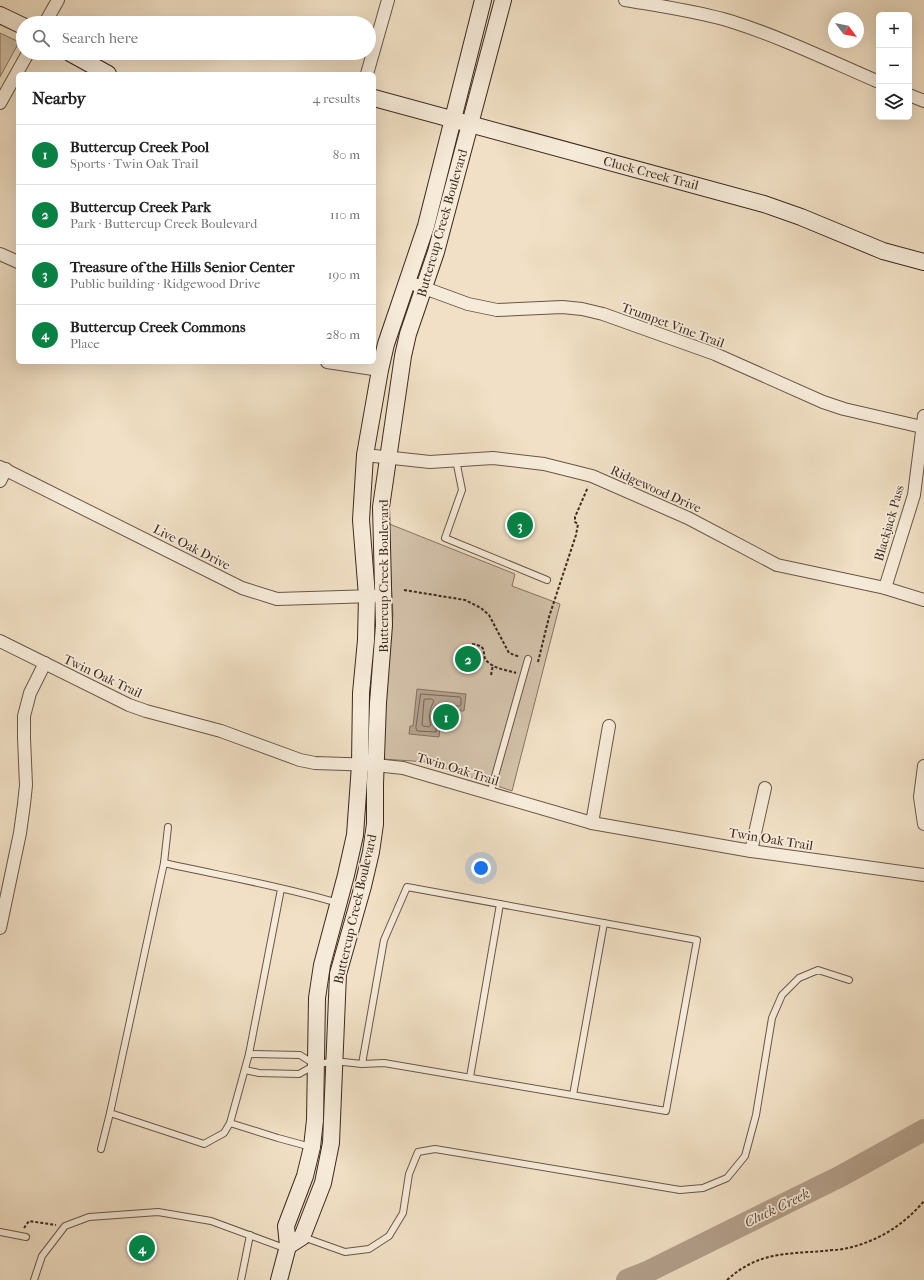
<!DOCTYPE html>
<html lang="en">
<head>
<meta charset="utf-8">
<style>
	body { margin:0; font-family:"IM FELL French Canon",serif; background:#f6f6f6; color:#222 }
	.controls { position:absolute; right:12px; top:12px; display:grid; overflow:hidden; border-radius:6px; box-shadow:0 4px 16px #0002 }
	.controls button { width:36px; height:36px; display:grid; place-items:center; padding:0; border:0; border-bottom:1px solid #e0e0e0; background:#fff; color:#222; font:20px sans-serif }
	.compass { position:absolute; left:828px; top:12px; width:36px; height:36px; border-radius:50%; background:#fff; box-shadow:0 4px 16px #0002; rotate:122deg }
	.you { position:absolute; left:481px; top:868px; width:14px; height:14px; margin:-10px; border:3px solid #fff; border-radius:50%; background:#1a73e8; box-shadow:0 0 0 6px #1a73e833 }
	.badge { display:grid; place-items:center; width:26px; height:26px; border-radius:50%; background:#0b8043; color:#fff; font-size:13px; font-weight:700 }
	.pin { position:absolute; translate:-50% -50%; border:2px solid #fff; box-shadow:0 1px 4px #0006 }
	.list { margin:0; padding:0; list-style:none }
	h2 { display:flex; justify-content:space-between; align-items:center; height:52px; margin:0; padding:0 16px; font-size:17px }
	h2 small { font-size:13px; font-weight:400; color:#767676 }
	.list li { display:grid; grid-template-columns:26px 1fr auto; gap:12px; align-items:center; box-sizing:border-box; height:60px; padding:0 16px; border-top:1px solid #e0e0e0 }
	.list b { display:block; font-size:15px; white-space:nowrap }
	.list p { margin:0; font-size:13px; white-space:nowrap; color:#767676 }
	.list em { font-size:13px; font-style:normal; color:#767676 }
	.icon { flex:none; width:22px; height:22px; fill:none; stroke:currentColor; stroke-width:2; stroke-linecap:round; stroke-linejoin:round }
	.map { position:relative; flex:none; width:924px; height:1280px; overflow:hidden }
	.search { position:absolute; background:#fff; box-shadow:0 4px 16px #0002; left:16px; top:16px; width:360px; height:44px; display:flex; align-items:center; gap:10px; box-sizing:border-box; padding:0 14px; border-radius:22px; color:#767676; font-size:15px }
	.panel { position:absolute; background:#fff; box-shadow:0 4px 16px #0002; left:16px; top:72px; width:360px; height:292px; border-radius:6px }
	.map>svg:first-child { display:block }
	.green { fill:#d2c1a9; stroke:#887464 }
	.water { fill:#b4a18d; stroke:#847161 }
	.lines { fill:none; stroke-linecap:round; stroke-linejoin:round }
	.shore { stroke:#786456; stroke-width:1 }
	.river { stroke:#b4a18d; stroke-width:22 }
	.lane-casing { stroke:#6a5648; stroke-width:8 }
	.street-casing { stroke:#6a5648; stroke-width:14 }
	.secondary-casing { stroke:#3d281f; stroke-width:18 }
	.path { stroke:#3d281f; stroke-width:2; stroke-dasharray:3 2; stroke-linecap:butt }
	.lane { stroke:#f6ebd9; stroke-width:6 }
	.street { stroke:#f6ebd9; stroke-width:12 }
	.secondary { stroke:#f6ebd9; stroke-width:16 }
	.labels { text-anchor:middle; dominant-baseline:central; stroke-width:3.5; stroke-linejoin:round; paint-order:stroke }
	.street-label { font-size:13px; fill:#3d281f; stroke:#f6ebd9 }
	.water-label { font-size:14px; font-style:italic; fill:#614c40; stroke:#f6ebd9 }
</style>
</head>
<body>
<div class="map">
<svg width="924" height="1280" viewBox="0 0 924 1280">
	<rect width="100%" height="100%" fill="#f1e0c5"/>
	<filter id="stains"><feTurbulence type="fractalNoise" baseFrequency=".005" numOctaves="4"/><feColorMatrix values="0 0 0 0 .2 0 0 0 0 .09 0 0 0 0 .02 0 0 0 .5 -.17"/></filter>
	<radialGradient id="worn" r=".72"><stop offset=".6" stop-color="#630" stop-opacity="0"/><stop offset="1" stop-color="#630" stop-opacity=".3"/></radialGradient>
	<g class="green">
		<path d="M0,33L19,42L0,77Z"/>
		<path d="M387,523L515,574L512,586L560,604L512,791L427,762L383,759L387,677L393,614Z"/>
	</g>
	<path class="water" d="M417,689L466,694L464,711L440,709L438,720H441L439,737L409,734L410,726H413Z"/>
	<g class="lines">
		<g class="shore">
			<path d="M421,694L460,697L461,699V705L459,706L438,705C431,713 437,723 436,732L417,731L416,728Z"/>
			<path d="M426,699H432L434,701C430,708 428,717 431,725L429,727L423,726L422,725L424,700Z"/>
		</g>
		<path class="river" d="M627,1280L647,1272L841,1176L924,1130"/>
		<g class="lane-casing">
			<g id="lane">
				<path d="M456,460L462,490L445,538L547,580"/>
				<path d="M490,794L528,659"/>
				<path d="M164,863L168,827"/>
				<path d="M281,889L249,1054L230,1123L224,1133L204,1144L110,1113L164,863C222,876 282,886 338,903"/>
				<path d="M249,1054L300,1055L314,1064"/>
				<path d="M245,1070L259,1073L299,1074L315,1065L334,1061L362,1064L384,1063L666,1111L697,940L407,887L384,940L362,1064"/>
				<path d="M470,1077L500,904"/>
				<path d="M573,1095L604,923"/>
				<path d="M230,1123L278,1138L311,1147"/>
				<path d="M101,1149L110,1113"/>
				<path d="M0,1232L26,1237"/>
				<path d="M303,1237L345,1252L369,1249L389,1236L403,1213L409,1174L418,1152L435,1149L680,1190L703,1188L727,1178L745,1156L756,1115L772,1018L782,995L799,978L818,970L849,980"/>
				<path d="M34,1280L42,1256L65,1226L89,1217L158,1212L211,1221L287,1249"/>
				<path d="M241,1280L250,1235"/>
			</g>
		</g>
		<g class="street-casing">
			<g id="street">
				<path d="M625,0C660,6 696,11 730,21C781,37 830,61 879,82"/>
				<path d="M45,23L58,0"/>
				<path d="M367,74L388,0"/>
				<path d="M909,95L924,101"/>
				<path d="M0,103L28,53"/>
				<path d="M0,254L18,262"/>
				<path d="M408,282L468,304L497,310L562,307L582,309L603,314L715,354L823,402L844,409L922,427"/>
				<path d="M327,362L380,370"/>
				<path d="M365,455L430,462L493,458L544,464L592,476L688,518L777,565L885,588L924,600"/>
				<path d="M0,467L242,588L277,599L374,596"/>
				<path d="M0,481L6,469"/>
				<path d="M885,588L914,495L924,416"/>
				<path d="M0,641L129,705L146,711L221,731L300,760L315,763L375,765L403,768L592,823L751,851L924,875"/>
				<path d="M924,766L920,797L924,824"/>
				<path d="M592,823L609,726"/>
				<path d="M751,851L765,788"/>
				<path d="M0,928L20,833L24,804L26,785L24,738V716L30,693L45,663"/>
			</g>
		</g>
		<g class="secondary-casing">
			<g id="secondary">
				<path d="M0,15L23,26"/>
				<path d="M70,53L108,74"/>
				<path d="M374,98L764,204L801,217L883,251L924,262"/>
				<path d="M288,1246L302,1237L323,1183L331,1143L338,974L363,886L371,852L375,824V784L378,703L384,625L381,507L403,356L408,334L436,252L503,0"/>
				<path d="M279,1280L288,1246L286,1226L305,1176L312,1147L315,1120L317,998L322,965L346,875L355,835L360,765L361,693L366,640L367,596L361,520L365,455L380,370L386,344L426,226L483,0"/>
			</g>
		</g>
		<g class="path">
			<path d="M404,590L465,600L481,608L489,615L509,653L520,657"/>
			<path d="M472,644C492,647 478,655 489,663C496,669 507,670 516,673"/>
			<path d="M538,662L549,617L576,535L578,524L575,522V517L588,487"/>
			<path d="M491,675L493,665"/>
			<path d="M24,1228L29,1221L56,1225"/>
			<path d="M727,1280C758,1252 785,1254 824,1251C831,1250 840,1250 848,1248C878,1241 904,1225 924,1201"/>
		</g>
		<use href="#lane" class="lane"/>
		<use href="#street" class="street"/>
		<use href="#secondary" class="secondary"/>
	</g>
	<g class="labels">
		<g class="street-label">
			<text transform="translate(651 173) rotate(15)">Cluck Creek Trail</text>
			<text transform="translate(442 223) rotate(-74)">Buttercup Creek Boulevard</text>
			<text transform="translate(673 325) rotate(20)">Trumpet Vine Trail</text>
			<text transform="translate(656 489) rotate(24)">Ridgewood Drive</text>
			<text transform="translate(889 523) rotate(-74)">Blackjack Pass</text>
			<text transform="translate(192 547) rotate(27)">Live Oak Drive</text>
			<text transform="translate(383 576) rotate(-90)">Buttercup Creek Boulevard</text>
			<text transform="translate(103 676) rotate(25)">Twin Oak Trail</text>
			<text transform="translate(458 769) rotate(17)">Twin Oak Trail</text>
			<text transform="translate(771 839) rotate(9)">Twin Oak Trail</text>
			<text transform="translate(355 909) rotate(-77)">Buttercup Creek Boulevard</text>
		</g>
		<g class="water-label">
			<text transform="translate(777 1208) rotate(-26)">Cluck Creek</text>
		</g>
	</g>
	<rect width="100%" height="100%" filter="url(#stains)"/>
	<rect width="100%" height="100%" fill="url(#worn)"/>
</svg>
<div class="controls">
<button>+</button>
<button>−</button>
<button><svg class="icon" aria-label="layers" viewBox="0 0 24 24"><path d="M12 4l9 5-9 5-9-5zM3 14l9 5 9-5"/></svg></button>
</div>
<svg class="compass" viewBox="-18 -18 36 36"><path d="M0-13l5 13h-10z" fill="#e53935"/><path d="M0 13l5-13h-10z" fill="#767676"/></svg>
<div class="you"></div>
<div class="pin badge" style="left:446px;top:717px">1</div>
<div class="pin badge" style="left:468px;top:659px">2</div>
<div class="pin badge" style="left:520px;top:525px">3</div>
<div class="pin badge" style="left:142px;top:1248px">4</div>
<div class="search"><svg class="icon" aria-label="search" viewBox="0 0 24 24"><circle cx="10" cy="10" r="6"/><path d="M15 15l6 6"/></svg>Search here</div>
<section class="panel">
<h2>Nearby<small>4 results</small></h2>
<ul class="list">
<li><span class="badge">1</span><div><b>Buttercup Creek Pool</b><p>Sports · Twin Oak Trail</p></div><em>80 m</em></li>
<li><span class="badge">2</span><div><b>Buttercup Creek Park</b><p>Park · Buttercup Creek Boulevard</p></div><em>110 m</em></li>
<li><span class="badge">3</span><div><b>Treasure of the Hills Senior Center</b><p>Public building · Ridgewood Drive</p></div><em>190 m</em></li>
<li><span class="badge">4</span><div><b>Buttercup Creek Commons</b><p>Place</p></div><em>280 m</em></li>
</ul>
</section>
</div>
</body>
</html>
